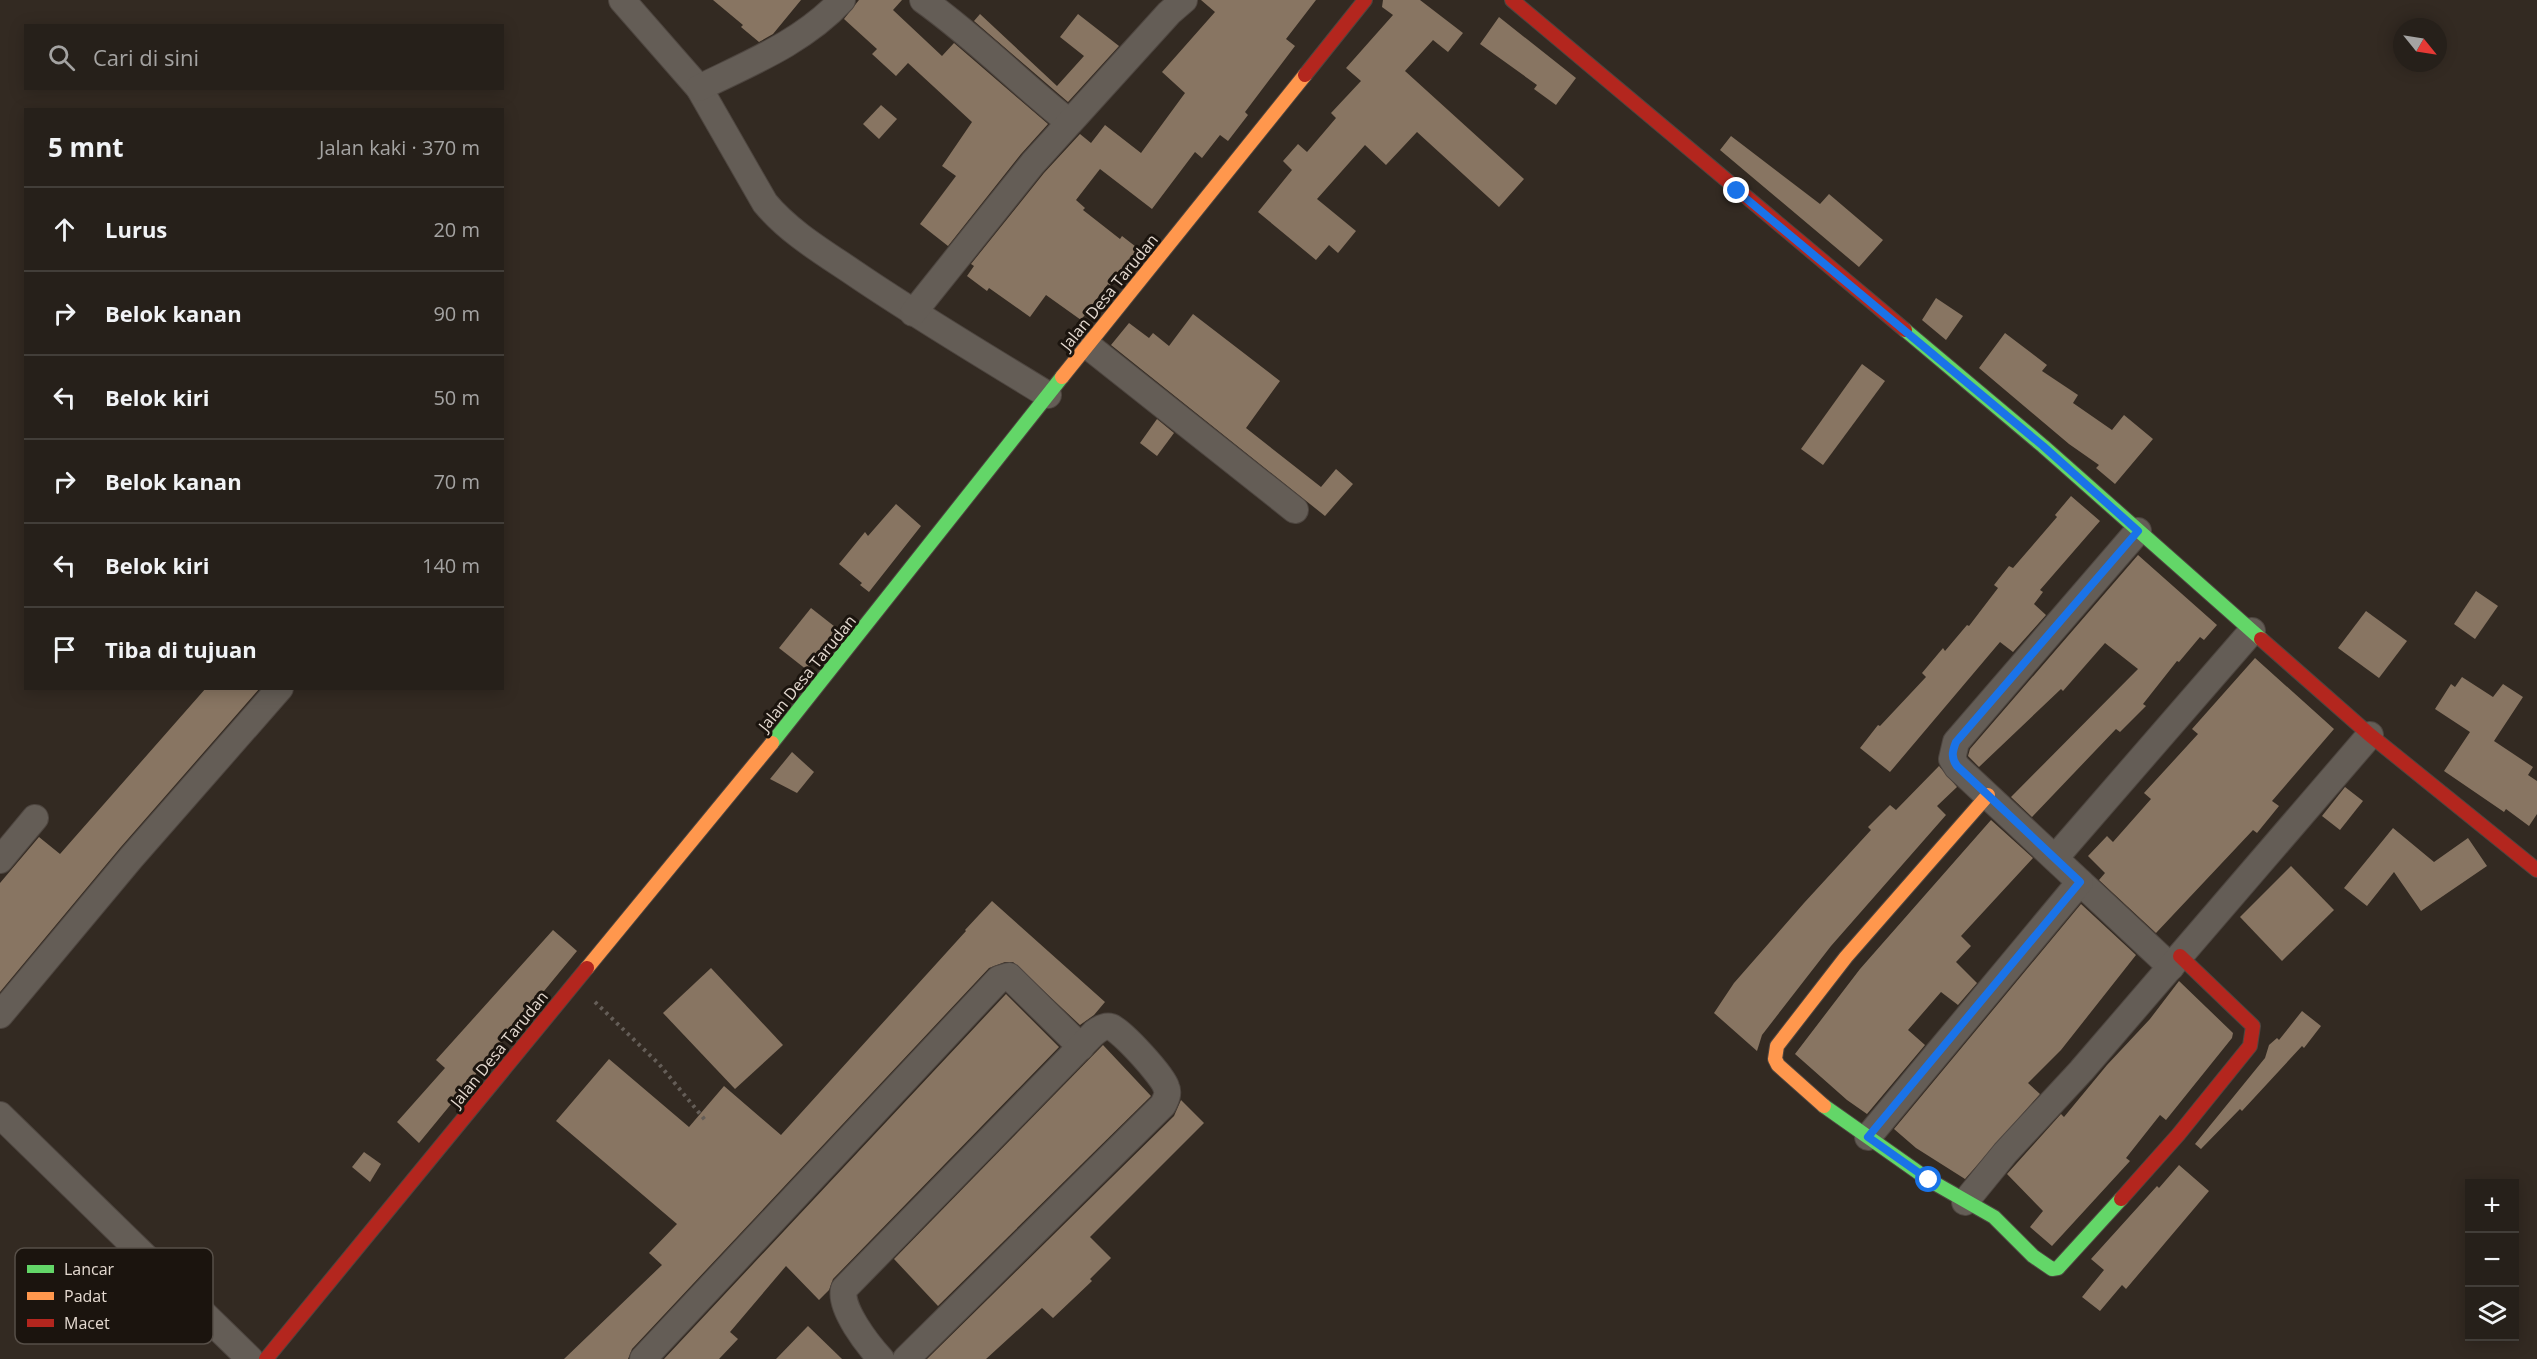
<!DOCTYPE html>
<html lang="id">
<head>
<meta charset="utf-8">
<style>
	body { margin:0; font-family:"Open Sans",sans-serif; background:#2e2823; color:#f1f3f6 }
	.controls { position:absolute; right:18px; bottom:18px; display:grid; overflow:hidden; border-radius:0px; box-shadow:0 3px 15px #0003 }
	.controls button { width:54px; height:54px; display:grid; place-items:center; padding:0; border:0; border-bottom:2px solid #423e39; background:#26201a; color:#f1f3f6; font:30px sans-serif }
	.compass { position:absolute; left:2393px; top:18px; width:54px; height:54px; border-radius:50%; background:#26201a; box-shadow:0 3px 15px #0003; rotate:120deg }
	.stop { position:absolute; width:18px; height:18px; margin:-14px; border:4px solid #1a73e8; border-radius:50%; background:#fff }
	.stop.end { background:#1a73e8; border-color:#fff; box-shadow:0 2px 6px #0008 }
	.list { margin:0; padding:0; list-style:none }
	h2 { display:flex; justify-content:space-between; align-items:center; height:78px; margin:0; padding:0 24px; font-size:26px }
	h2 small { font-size:20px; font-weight:400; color:#a4a3a2 }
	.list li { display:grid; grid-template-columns:39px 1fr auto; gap:18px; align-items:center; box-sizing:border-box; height:84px; padding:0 24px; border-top:2px solid #423e39 }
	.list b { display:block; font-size:22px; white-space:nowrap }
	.list em { font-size:20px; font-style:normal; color:#a4a3a2 }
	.icon { flex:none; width:33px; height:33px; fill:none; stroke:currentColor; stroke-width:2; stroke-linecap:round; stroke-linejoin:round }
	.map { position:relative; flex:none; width:2537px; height:1359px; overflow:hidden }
	.search { position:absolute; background:#26201a; box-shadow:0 3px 15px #0003; left:24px; top:24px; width:480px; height:66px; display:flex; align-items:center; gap:15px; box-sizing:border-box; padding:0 21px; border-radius:0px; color:#a4a3a2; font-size:22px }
	.panel { position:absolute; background:#26201a; box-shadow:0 3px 15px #0003; left:24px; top:108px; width:480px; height:582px; border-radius:0px }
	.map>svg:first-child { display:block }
	.building { fill:#887562 }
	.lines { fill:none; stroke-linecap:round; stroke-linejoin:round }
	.street-casing { stroke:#4e4640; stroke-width:28 }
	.fast-casing { stroke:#4e4640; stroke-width:16 }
	.slow-casing { stroke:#4e4640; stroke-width:16 }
	.jam-casing { stroke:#4e4640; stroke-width:16 }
	.path { stroke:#655e58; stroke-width:4; stroke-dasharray:3 4.5; stroke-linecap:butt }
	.street { stroke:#645d56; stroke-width:26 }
	.fast { stroke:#63d668; stroke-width:14 }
	.slow { stroke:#ff974d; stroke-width:14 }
	.jam { stroke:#b3261e; stroke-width:14 }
	.route { stroke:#1a73e8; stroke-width:8 }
	.labels { text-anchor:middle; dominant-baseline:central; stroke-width:6; stroke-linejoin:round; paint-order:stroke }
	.street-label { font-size:16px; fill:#e4d9d0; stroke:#1b140e }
	.key { fill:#1b140e; stroke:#574f48; stroke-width:1.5 }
	.key-label { font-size:16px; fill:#e4d9d0 }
</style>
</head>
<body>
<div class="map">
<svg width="2537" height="1359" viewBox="0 0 2537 1359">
	<rect width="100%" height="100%" fill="#332a22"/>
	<g class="building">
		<path d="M713,0H801L773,34L759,42L741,27L743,25Z"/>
		<path d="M859,0H902L893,10L942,56L954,43L1048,124L1021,154L948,246L920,224L956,176L942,166L972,122L908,63L896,76L872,54L877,49L844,19Z"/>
		<path d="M1201,0H1316L1286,39L1295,46L1245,112L1248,115L1228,141L1220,135L1202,158L1195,152L1152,209L1100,169L1076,200L1085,208L1083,210L1120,239L1122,236L1140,250L1110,286L1108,284L1081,320L1046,295L1030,317L989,288L987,291L967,276L974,266L971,264L1044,173L1080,134L1091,143L1105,125L1141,153L1185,93L1162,72L1215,12Z"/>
		<path d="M1383,0H1420L1463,33L1448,52L1433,40L1405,71L1524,179L1499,207L1417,132L1386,165L1365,145L1317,199L1356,231L1338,253L1329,245L1316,260L1258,212L1292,170L1283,161L1298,144L1307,152L1336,118L1331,113L1361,81L1346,68L1393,15L1382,7Z"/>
		<path d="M980,14L1057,86L1084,56L1060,37L1078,14L1119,46L1068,102L974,21Z"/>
		<path d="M1499,17L1576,78L1556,105L1534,89L1537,85L1480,44Z"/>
		<path d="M881,105L897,119L879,139L863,124Z"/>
		<path d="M1731,136L1820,204L1829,194L1883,240L1859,267L1720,150Z"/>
		<path d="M1936,298L1963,316L1946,340L1922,320Z"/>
		<path d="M1193,314L1280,381L1246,428L1321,487L1336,469L1353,484L1325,516L1111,345L1129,323L1149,338L1153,333L1169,346Z"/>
		<path d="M2005,333L2047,365L2042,371L2078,395L2073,403L2112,430L2124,415L2153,439L2115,484L2096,468L2099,465L2069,444L1979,368Z"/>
		<path d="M1862,364L1885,381L1823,465L1801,449Z"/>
		<path d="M1157,419L1174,433L1157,456L1140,443Z"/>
		<path d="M2071,496L2100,521L2040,590L2043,592L2034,604L2046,615L2013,652L2000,642L1890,772L1860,748L1878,725L1880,726L1926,677L1922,673L1943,648L1945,651L1967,625L1969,626L1998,588L1994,585L2009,566L2013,568L2057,517L2055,515Z"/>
		<path d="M896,504L921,526L869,592L860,585L862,583L839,564L865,532L868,536Z"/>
		<path d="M2138,555L2217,625L2204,640L2200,637L2179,662L2177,661L2143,704L2146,706L2120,732L2116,729L2032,817L2011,797L2138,669L2105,643L2063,691L2061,689L1979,767L1968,756L1970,749Z"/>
		<path d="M2476,591L2498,606L2475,639L2454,624Z"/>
		<path d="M811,608L839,630L807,670L779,648Z"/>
		<path d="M2366,611L2407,641L2379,678L2338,648Z"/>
		<path d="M2255,658L2334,729L2272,801L2279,806L2257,833L2253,830L2156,933L2099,880L2105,873L2088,856L2107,836L2113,842L2151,799L2144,793L2198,734L2192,729Z"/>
		<path d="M2462,677L2493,697L2503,684L2523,697L2494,741L2533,767L2528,775L2537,781V814L2529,826L2506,809L2504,812L2444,771L2470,732L2435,709L2451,684L2455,687Z"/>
		<path d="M206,688H260L120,848L0,992V883L39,837L60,854Z"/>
		<path d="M792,752L814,772L797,793L770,779Z"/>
		<path d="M1939,766L1957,787L1937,806L1946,815L1831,946L1762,1035L1757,1051L1714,1013L1734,983L1804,903L1871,830L1868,827L1890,805L1896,810Z"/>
		<path d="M2345,787L2363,801L2340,830L2322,816Z"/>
		<path d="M1991,820L2033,858L1961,936L1971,946L1956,962L1977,983L1958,1005L1941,992L1908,1030L1925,1045L1867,1114L1847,1100L1795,1054L1860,969Z"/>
		<path d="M2393,828L2434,862L2468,838L2487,866L2421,911L2394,872L2367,906L2344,888Z"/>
		<path d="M2291,866L2334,910L2282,961L2240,917Z"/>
		<path d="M992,901L1105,1002L1094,1015L1080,1025L1013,962H1005L989,968L632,1349L628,1359H564L662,1265L649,1253L677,1224L556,1121L609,1059L689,1127L724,1086L781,1135L966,931L965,930Z"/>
		<path d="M2081,904L2136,955L2061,1050L2028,1083L2040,1094L1965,1179L1916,1148L1894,1129Z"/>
		<path d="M553,930L577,951L419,1143L397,1122L445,1068L436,1060Z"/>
		<path d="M711,968L783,1045L735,1089L663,1013Z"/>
		<path d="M2179,981L2233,1033L2232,1038L2166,1120L2160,1115L2126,1158L2130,1161L2052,1246L2030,1227L2043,1211L2007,1174L2061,1114L2064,1117L2107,1065L2150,1019Z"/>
		<path d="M1006,994L1059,1047L833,1279L829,1290L819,1300L786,1266L730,1332L738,1339L719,1359H664Z"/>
		<path d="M2302,1011L2321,1026L2304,1048L2302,1046L2242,1111L2240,1109L2201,1149L2195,1144L2265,1058L2269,1045L2277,1038L2279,1040Z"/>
		<path d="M1103,1045L1151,1096L938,1306L894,1259Z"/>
		<path d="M1181,1100L1204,1123L1090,1237L1111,1258L1090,1279L1092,1281L1053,1318L1042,1308L986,1359H927L1174,1116Z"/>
		<path d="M364,1152L381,1164L370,1182L352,1167Z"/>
		<path d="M2179,1165L2209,1191L2126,1289L2122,1285L2100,1311L2082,1297L2104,1270L2091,1259L2157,1186L2159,1188Z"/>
		<path d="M808,1326L842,1359H776Z"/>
	</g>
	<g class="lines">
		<g class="street-casing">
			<g id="street">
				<path d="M622,0L699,88L765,203C789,232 823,252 854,273C917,316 983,355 1048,395"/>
				<path d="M923,0C975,37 1019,82 1069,122"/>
				<path d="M699,88C750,63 803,42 842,0"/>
				<path d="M913,313L1033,163L1169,13L1184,0"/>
				<path d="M1087,345L1295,510"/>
				<path d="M2138,531L1956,742L1952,759L1957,767L2171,967"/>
				<path d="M2055,858L2252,631"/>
				<path d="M0,860L35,818"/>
				<path d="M0,1015L131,858L280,688"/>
				<path d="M0,1115L250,1359"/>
				<path d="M1868,1137L2080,882"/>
				<path d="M1965,1202L2005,1153L2081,1071L2370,735"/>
				<path d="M643,1359L999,979L1009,976L1081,1047"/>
				<path d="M881,1359C868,1345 839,1308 844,1289L1094,1033C1099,1029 1105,1025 1111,1027C1121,1030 1163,1076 1166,1087C1169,1093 1166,1099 1163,1105L906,1359"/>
			</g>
		</g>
		<g class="fast-casing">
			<g id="fast">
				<path d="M1905,330L2043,446L2261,639"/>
				<path d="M772,743L1062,377"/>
				<path d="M1824,1106L1929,1180L1994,1217L2033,1256L2052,1269L2058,1268L2121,1199"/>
			</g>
		</g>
		<g class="slow-casing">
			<g id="slow">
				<path d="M1062,377L1305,75"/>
				<path d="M587,968L772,743"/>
				<path d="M1824,1106L1778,1065L1775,1059L1777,1046L1846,957L1988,795"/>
			</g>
		</g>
		<g class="jam-casing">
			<g id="jam">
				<path d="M1512,0L1905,330"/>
				<path d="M1305,75L1365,0"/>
				<path d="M2261,639L2370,735L2537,870"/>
				<path d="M2121,1199L2178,1135L2250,1046L2253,1026L2180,956"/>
				<path d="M266,1359L587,968"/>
			</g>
		</g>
		<path class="path" d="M595,1002L659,1064L705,1120"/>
		<use href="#street" class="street"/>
		<use href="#fast" class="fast"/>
		<use href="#slow" class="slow"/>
		<use href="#jam" class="jam"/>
	</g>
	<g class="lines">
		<path class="route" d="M1737,191L2043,446L2138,531L1956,742C1952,752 1951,758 1957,766L2080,882L1868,1137L1929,1180"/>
	</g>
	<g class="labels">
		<g class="street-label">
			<text transform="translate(1109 292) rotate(-51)">Jalan Desa Tarudan</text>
			<text transform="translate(807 673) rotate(-51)">Jalan Desa Tarudan</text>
			<text transform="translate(499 1049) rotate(-51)">Jalan Desa Tarudan</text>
		</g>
	</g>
	<rect x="15" y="1248" width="198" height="96" rx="9" class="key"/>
	<rect x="27" y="1265" width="27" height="8" fill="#63d668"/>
	<rect x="27" y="1292" width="27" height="8" fill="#ff974d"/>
	<rect x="27" y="1319" width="27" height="8" fill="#b3261e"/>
	<g class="key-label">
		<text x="64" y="1275">Lancar</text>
		<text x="64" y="1302">Padat</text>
		<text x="64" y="1329">Macet</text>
	</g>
</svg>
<div class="controls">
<button>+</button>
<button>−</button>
<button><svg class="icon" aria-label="layers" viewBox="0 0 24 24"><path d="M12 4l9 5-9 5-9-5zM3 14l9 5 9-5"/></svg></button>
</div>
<svg class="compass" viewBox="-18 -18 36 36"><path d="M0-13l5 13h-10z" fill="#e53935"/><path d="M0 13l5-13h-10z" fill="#a4a3a2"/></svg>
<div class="stop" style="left:1929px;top:1180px"></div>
<div class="stop end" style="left:1737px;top:191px"></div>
<div class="search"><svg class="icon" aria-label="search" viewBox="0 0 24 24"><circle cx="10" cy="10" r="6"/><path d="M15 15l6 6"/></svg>Cari di sini</div>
<section class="panel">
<h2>5 mnt<small>Jalan kaki · 370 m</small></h2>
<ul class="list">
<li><svg class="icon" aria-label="ahead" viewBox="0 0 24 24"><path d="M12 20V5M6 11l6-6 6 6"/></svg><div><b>Lurus</b></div><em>20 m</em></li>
<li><svg class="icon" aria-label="right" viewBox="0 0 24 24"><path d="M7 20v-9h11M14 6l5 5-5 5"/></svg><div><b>Belok kanan</b></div><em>90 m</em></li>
<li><svg class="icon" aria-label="left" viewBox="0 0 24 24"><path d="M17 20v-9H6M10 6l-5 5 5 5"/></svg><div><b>Belok kiri</b></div><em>50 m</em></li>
<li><svg class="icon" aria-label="right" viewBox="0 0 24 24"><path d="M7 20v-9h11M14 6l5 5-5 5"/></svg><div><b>Belok kanan</b></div><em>70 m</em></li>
<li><svg class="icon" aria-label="left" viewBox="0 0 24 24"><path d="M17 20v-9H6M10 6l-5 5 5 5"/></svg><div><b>Belok kiri</b></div><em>140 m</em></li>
<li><svg class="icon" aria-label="arrive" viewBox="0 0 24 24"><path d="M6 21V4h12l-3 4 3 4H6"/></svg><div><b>Tiba di tujuan</b></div></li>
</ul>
</section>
</div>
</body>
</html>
